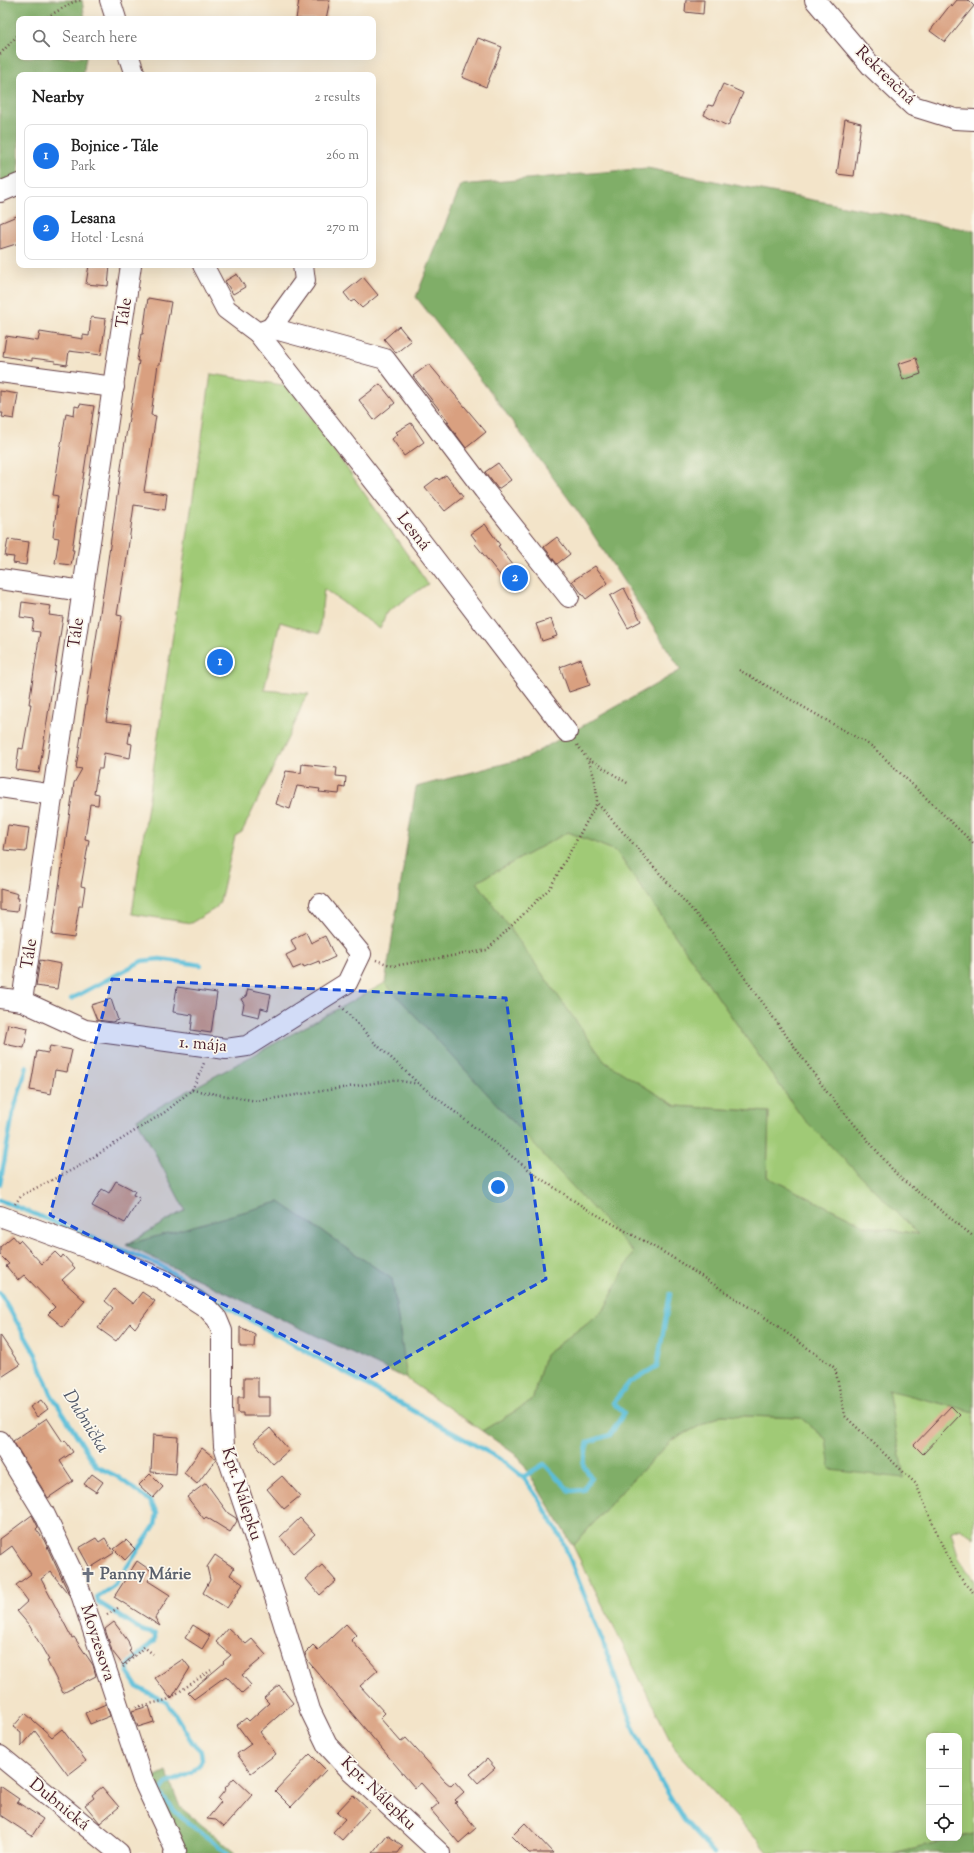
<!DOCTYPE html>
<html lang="en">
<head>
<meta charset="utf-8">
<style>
	body { margin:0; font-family:"Sorts Mill Goudy",serif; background:#f2f2f2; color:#222 }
	.controls { position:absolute; right:12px; bottom:12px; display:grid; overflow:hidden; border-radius:8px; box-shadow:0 4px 16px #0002 }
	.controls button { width:36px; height:36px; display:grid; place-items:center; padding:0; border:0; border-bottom:1px solid #e0e0e0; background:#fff; color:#222; font:20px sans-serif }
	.you { position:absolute; left:498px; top:1187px; width:14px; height:14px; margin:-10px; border:3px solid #fff; border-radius:50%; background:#1a73e8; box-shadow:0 0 0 6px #1a73e833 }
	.badge { display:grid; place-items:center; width:26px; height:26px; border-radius:50%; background:#1a73e8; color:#fff; font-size:13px; font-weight:700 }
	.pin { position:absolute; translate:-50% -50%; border:2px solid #fff; box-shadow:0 1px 4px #0006 }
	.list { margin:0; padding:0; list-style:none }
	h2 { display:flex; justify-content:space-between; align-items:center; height:52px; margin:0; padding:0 16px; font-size:17px }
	h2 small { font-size:13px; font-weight:400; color:#767676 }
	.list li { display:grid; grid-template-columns:26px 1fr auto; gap:12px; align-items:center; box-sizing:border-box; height:64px; margin:0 8px 8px; padding:0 8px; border:1px solid #e0e0e0; border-radius:8px }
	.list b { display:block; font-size:15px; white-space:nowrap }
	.list p { margin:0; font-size:13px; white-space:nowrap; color:#767676 }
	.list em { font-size:13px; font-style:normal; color:#767676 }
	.icon { flex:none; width:22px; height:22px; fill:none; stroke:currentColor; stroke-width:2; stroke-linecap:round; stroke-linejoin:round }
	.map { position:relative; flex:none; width:974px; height:1853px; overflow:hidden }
	.search { position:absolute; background:#fff; box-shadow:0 4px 16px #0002; left:16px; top:16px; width:360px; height:44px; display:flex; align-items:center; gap:10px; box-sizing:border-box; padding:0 14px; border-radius:8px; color:#767676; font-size:15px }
	.panel { position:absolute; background:#fff; box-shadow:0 4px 16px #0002; left:16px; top:72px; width:360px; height:196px; border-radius:8px }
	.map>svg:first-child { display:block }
	.green { fill:#a0ca76; stroke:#757450 }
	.forest { fill:#80ae67; stroke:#656649; fill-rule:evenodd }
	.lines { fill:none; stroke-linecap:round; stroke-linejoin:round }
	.stream { stroke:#5abed9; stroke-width:4.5 }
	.building { fill:#d9a080 }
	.minor-casing { stroke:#633d43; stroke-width:22 }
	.path { stroke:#633d43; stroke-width:2.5; stroke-dasharray:1 3; stroke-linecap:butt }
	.minor { stroke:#fff; stroke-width:20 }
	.marked { fill:#1d4ed8; fill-opacity:0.2; stroke:#1d4ed8; stroke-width:3; stroke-dasharray:8 5; stroke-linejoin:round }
	.labels { text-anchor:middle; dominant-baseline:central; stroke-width:3.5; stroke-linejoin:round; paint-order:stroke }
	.street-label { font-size:17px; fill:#4a1f2b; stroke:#fbf7ec }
	.worship-label { font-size:17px; font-weight:bold; fill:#5b616d; stroke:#fbf7ec; text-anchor:start }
	.water-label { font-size:18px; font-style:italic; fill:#505768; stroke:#fbf7ec }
</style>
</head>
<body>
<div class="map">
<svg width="974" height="1853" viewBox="0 0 974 1853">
	<rect width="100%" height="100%" fill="#fbf7ec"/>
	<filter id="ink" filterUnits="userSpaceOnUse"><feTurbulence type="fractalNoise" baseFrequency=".025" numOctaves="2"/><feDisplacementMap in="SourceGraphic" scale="8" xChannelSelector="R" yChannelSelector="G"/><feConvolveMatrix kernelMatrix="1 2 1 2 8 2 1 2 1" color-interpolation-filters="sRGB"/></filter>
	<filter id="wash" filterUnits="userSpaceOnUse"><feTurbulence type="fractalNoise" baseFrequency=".012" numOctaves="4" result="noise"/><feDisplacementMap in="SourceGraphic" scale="16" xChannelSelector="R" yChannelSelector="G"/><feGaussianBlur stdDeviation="0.9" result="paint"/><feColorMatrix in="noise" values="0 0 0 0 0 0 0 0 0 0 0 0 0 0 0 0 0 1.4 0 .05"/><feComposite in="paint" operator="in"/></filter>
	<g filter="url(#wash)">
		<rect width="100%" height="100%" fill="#f3e4c9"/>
		<g class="green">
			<path d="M211,374L289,386L428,584L386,613L380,629L324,589L319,634L280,622L264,690L309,694L302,704L298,717L242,832L235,836L220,901L216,908L191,923L132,914Z"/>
			<path d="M568,832L616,851L801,1116L919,1234L866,1226L767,1177L769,1112L676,1106L604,1062L477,882Z"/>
			<path d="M385,983L634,1252L604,1310L545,1355L532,1401L482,1431L407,1379L392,1279L279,1202L126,1245L185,1210L137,1119Z"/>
			<path d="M887,1389L974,1412V1538L960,1528L951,1532L959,1558L974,1581V1834L959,1837V1736H929V1838H957L893,1853H769L676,1751L573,1546L623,1490L672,1440L721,1415L801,1418L826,1439L904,1478Z"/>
		</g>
		<g class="forest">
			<path d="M0,0H82L85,19H19V57H86L83,75H19V178L0,186Z"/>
			<path d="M647,168L974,231V1412L888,1390L904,1478L830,1470L826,1439L801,1418L721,1415L672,1440L623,1490L573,1546L519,1457L482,1431L532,1401L545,1355L604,1310L633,1252L385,983L416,787L526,758L681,670L581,516L495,398L416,297L461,185ZM568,832L616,851L801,1116L918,1234L866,1226L767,1177L769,1112L676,1106L605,1062L477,882Z"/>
			<path d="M279,1202L392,1279L407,1379L126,1245Z"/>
			<path d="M166,1771L180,1807L236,1853H181L150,1779Z"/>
			<path d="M974,1834V1853H893Z"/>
		</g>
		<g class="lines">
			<g class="stream">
				<path d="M71,999L142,961L160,959L201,965"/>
				<path d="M0,1184L13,1113L27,1067"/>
				<path d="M0,1200L159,1265L239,1314L502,1460L523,1477L540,1501L562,1539L604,1645L632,1725L656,1773L684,1820L714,1853"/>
				<path d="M0,1293L36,1355L51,1394L96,1466L118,1477L150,1501L157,1513L155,1525L115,1585L97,1597L98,1602L143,1631L155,1634V1640L128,1665V1673L137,1687L166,1702L175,1714L192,1742L201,1751L202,1759L200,1764L191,1773L166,1784L160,1792C176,1819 205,1834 228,1853"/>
				<path d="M523,1477L544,1464L570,1491L583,1490L591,1477L583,1465L588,1442L610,1435L624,1413L613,1403L629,1383L657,1366L670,1294"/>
			</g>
		</g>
		<g id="blocks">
			<g class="building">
				<path d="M299,0H330L326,19H296Z"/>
				<path d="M686,0H704L703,14L685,12Z"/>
				<path d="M957,0H968L974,6L945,42L930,31L951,4L952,6Z"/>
				<path d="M478,38L502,47L486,87L462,77Z"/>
				<path d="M723,84L743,93L728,126L704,115L708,105L713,106Z"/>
				<path d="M845,119L861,123L854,176L837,174Z"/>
				<path d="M19,215V243L0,249V223Z"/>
				<path d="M89,265H110L108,286L86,284Z"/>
				<path d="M237,274L245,287L233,294L225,281Z"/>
				<path d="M363,277L378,295L362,308L354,300L351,302L344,293Z"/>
				<path d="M148,298L171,302L160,364H158L151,415L156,416L144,491L167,494L165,510L134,505L125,571H124L117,615L122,616L106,721L131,724L128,743L132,744L130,758L104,753L102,769H98L94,793L99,794L98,805L90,804L85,839L89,840L81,886L85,887L82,906H79L74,938L52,935L74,783L82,769L76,768L105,581L124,447L139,361H137L141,334H143Z"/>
				<path d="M91,317L106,319L101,355L69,351L67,365L55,363V361L32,358V361L3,356L6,336L38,341L40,332L83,339V335L89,336Z"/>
				<path d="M399,326L411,341L396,353L384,339Z"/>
				<path d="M916,358L921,374L903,380L898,364Z"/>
				<path d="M429,364L486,432L466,448L447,422H449L413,376Z"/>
				<path d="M380,384L395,403L374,420L359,400Z"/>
				<path d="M0,391L18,394L14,419L2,417L3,413H0Z"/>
				<path d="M80,404L94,406L72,550H74L71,565L55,563L59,538L53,537L58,496L53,495L66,413L74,415L75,406L79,407Z"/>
				<path d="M411,423L424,442L404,456L392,439L398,434L396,432Z"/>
				<path d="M498,463L511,480L498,489L485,472Z"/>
				<path d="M446,475L463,497L445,511L425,487L437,478L439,480Z"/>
				<path d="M485,524L500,545L498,546L525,580L512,590L475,544L477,542L471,534Z"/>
				<path d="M557,537L570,554L557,564L544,547Z"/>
				<path d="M8,539L29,542L26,565L13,563L14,557L5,556Z"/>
				<path d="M595,566L608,583L586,599L572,581Z"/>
				<path d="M624,588L641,621L628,628L610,596Z"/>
				<path d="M22,602L51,606L49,615L63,617L39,773L16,770L19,748L23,749L31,704H29L40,632L32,631L34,619L20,617Z"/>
				<path d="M551,619L557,636L542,641L536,624Z"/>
				<path d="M581,659L590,685L569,692L560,667Z"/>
				<path d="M302,764L337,768L336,776L346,777L345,788L340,787L339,794L319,792L320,789L297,786L290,809L276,804L286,771L301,773Z"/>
				<path d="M8,825L29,828L26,852L4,850Z"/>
				<path d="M0,889L18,894L17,898H19L17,912L0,910Z"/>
				<path d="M306,932L311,943L325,936L335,957L320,964L319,961L304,967L303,965L293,969L286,955L296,950L291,940Z"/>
				<path d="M40,960L61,964L57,989L36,986Z"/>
				<path d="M177,987L217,993L211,1033L191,1030L193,1015L173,1012Z"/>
				<path d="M248,989L271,994L268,1010L261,1008L259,1017L242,1013L244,1004L241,999L246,996Z"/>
				<path d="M111,999L118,1020L112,1022L97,1020L91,1005Z"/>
				<path d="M8,1024L28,1028L24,1048L4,1044Z"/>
				<path d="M50,1046L72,1050L67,1072L55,1070L51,1094L30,1090L37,1051L48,1053Z"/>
				<path d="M116,1181L135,1191L133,1195L140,1198L125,1223L92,1206L102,1189L109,1193Z"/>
				<path d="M13,1236L18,1242L20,1240L42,1264L55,1252L61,1258L63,1255L75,1268L62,1280L85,1301L63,1327L48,1314L55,1307L24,1275L18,1280L6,1266L9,1264L0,1255V1247Z"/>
				<path d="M114,1289L133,1304L142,1292L155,1301L135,1328L130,1323L116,1341L98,1328L113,1308L105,1301Z"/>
				<path d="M240,1327L255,1334L254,1347H240Z"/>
				<path d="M0,1335L20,1365L0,1378Z"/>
				<path d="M244,1378H258V1397H270V1416H243V1413H238V1397H244Z"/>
				<path d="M41,1400L48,1409L37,1417L30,1407Z"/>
				<path d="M951,1406L960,1415L923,1454L914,1445Z"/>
				<path d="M47,1418L63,1442L65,1440L73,1452L60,1461L73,1481L48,1498L13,1441Z"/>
				<path d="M270,1428L289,1450L273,1464L254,1442Z"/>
				<path d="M153,1435L178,1437L176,1474L151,1472Z"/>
				<path d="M202,1448L216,1459L197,1484L184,1473Z"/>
				<path d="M92,1474L103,1482L96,1492L84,1484Z"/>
				<path d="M150,1474L163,1487L153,1498L139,1485Z"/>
				<path d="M282,1476L300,1496L284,1509L267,1489Z"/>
				<path d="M206,1483L228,1513L236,1518L237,1521L230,1532L206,1517L204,1519L187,1497Z"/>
				<path d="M32,1515L38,1527L36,1529L44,1540L70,1596L51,1572L41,1579L72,1638L74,1637L93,1665L96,1676L63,1693L47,1661L49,1660L29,1625L17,1611L28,1601L16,1585L31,1574L12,1546L0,1555V1539Z"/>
				<path d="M300,1518L315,1534L294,1553L280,1537Z"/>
				<path d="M96,1538L99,1542L105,1538L114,1553L90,1568L79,1548Z"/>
				<path d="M126,1540L135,1549L125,1560L114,1549Z"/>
				<path d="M215,1555L234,1568L230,1575L243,1584L227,1608L203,1593L210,1580L207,1567Z"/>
				<path d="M137,1561L153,1572L148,1581L170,1595L155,1618L160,1626L114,1597Z"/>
				<path d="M322,1565L336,1581L320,1595L306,1579Z"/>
				<path d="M114,1622L128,1641L131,1650L129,1651L133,1656L123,1665L112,1651L105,1629Z"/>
				<path d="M346,1624L356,1635L351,1640L378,1670L360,1686L385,1713L380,1718L401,1742L406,1738L445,1781L451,1786L455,1782L464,1792L455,1800L457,1802L455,1803L476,1828L459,1843L431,1810L439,1803L421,1783L415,1788L307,1660L305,1653L313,1645L318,1650Z"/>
				<path d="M193,1625L210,1636L202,1649L185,1638Z"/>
				<path d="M228,1628L246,1644L252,1639L266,1655L242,1675L251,1685L242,1693L226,1676L194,1699L188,1693L224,1663L223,1662L231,1655L216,1642Z"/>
				<path d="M183,1659L190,1668L171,1699L155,1678Z"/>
				<path d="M279,1685L293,1703L260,1732L276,1754L251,1773L237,1754L251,1744L237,1725L246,1718L249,1721L269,1703L264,1698Z"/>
				<path d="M106,1704L110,1716L90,1724L85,1713Z"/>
				<path d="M149,1706L154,1722L138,1727L132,1711Z"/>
				<path d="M25,1713L52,1737L62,1729L86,1761L68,1775L35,1731L21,1747V1733L13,1727Z"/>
				<path d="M310,1754L326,1770L291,1807L275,1791Z"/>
				<path d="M487,1759L495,1768L478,1783L470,1774Z"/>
				<path d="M234,1778L252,1795L224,1827L216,1820L207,1819L221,1802L218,1799L226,1789L225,1788Z"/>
				<path d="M0,1786L19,1799L17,1802L43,1819L32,1836L0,1815Z"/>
				<path d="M102,1787L119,1807L100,1823L85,1805L94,1798L92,1795Z"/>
				<path d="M353,1795L369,1810L342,1840L333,1832L345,1819L337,1812Z"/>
				<path d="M525,1823L553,1853H529L512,1836Z"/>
				<path d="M387,1835L403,1846L398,1853H373Z"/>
			</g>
		</g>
	</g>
	<g filter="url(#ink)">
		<use href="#blocks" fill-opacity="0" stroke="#633d43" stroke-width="1"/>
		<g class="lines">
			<g class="minor-casing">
				<g id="minor">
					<path d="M110,0L116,19"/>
					<path d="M815,0L872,67L913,106L955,119L974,120"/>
					<path d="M129,57L135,75"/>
					<path d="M0,192L19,184"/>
					<path d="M203,265L226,309L258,333L414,532L567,732"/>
					<path d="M271,328L305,281L303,265"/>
					<path d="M258,333L271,328L385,359L484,490L569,597"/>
					<path d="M0,372L114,387"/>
					<path d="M0,579L83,591"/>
					<path d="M0,787L54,795"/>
					<path d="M0,998L22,1001L85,1030L226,1049L247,1046L347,983L361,954L320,904"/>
					<path d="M22,1001L131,265"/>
					<path d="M0,1216L101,1253L162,1279L207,1308L217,1319L222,1331V1412L224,1446L282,1618L310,1710L327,1745L350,1770L440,1853"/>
					<path d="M0,1441L44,1513L77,1582L143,1780L176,1851L174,1853"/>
					<path d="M0,1756L119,1853"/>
				</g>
			</g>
			<g class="path">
				<path d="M44,19L73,2L82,0"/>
				<path d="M0,54L19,34"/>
				<path d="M739,670L873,747L974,844"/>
				<path d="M577,745C593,765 596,778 597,803L711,931L827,1092L898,1176L974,1237"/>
				<path d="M589,759L629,784"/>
				<path d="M376,960L393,966L487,950L550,888L597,803"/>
				<path d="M341,1006L373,1041L419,1084L537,1176L585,1208L670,1256L769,1320L835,1368L845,1416L916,1484L946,1554L964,1583L974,1593"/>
				<path d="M192,1090L257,1101L394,1080L419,1084"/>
				<path d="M15,1204L22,1195L76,1168L165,1112L192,1090L204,1063"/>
				<path d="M107,1615L118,1608"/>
				<path d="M123,1667L144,1647L153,1654"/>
				<path d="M136,1707L167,1700L213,1669"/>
			</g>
			<use href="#minor" class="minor"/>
		</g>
	</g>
	<path class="marked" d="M112,979L506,998L546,1279L368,1379L50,1215Z"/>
	<defs>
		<g id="church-bare" transform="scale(1.2)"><path d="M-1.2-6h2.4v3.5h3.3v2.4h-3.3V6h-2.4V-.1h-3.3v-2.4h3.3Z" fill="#6b7280" stroke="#fbf7ec" stroke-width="2.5" paint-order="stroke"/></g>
	</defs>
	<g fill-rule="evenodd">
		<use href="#church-bare" x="88" y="1575"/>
	</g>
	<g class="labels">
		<g class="street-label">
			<text transform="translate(885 76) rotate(44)">Rekreačná</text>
			<text transform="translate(125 313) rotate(-82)">Tále</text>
			<text transform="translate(413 532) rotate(52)">Lesná</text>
			<text transform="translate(77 633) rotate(-82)">Tále</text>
			<text transform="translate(30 954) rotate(-81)">Tále</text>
			<text transform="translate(203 1045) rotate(5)">1. mája</text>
			<text transform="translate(241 1494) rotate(72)">Kpt. Nálepku</text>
			<text transform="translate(97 1643) rotate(72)">Moyzesova</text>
			<text transform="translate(378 1794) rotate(44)">Kpt. Nálepku</text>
			<text transform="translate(59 1805) rotate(39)">Dubnická</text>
		</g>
		<g class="worship-label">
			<text x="100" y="1575">Panny Márie</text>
		</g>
		<g class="water-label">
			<text transform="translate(85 1422) rotate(58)">Dubnička</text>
		</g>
	</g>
</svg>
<div class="controls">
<button>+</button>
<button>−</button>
<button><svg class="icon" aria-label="locate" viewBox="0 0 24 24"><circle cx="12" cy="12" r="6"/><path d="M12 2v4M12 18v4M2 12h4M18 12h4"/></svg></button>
</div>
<div class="you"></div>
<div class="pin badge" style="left:220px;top:662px">1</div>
<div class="pin badge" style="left:515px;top:578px">2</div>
<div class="search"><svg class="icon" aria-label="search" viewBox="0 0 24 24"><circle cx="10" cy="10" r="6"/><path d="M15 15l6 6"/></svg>Search here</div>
<section class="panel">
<h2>Nearby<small>2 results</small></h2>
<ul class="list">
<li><span class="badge">1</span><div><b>Bojnice - Tále</b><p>Park</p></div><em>260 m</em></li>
<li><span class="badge">2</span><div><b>Lesana</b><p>Hotel · Lesná</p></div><em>270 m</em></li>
</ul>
</section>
</div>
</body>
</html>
